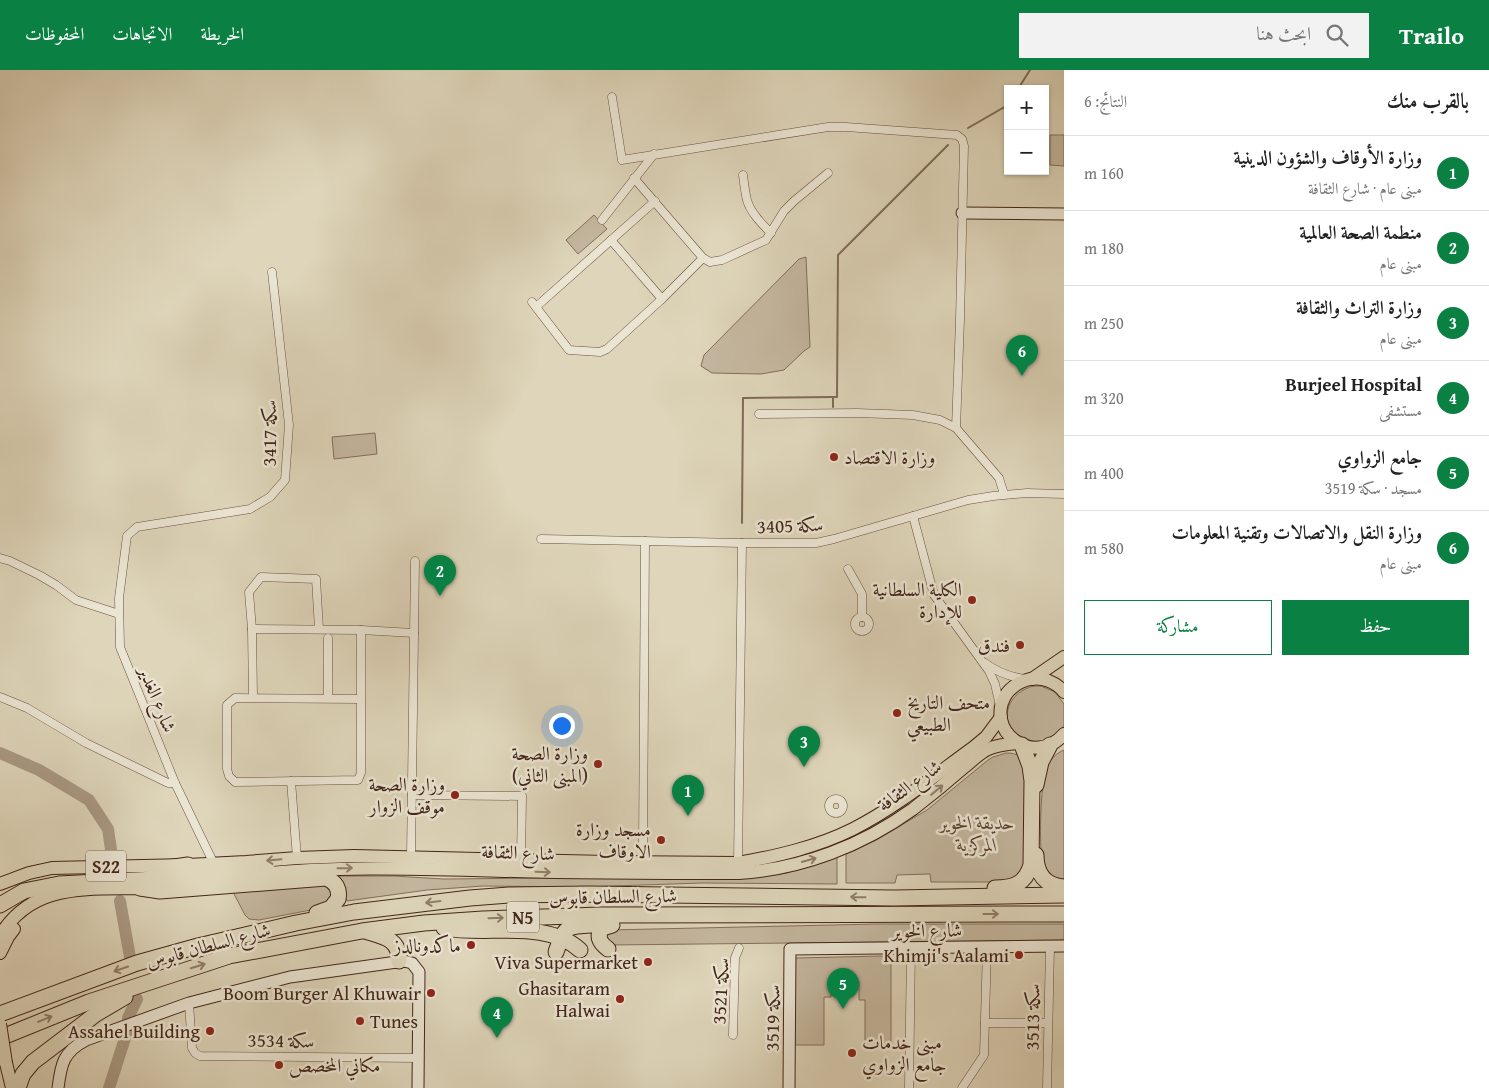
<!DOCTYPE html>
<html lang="ar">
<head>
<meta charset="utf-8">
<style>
	body { margin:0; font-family:"Gentium Book Plus",Amiri,serif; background:#f2f2f2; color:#222; direction:rtl }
	.controls { position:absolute; right:15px; top:15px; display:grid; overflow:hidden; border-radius:0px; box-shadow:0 1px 4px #0004 }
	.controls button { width:45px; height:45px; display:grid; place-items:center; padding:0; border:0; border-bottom:1px solid #e0e0e0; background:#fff; color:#222; font:25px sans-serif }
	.you { position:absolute; left:561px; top:655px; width:18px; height:18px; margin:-12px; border:4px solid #fff; border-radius:50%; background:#1a73e8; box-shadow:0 0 0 8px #1a73e833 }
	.badge { display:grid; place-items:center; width:32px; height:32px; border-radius:50%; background:#0b8043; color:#fff; font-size:16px; font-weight:700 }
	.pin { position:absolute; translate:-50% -41px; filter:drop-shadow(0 1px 2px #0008) }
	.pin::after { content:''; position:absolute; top:26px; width:18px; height:15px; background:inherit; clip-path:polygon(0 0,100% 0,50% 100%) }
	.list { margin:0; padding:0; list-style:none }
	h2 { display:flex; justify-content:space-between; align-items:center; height:65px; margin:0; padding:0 20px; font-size:21px }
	h2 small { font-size:16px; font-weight:400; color:#767676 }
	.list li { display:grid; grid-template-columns:32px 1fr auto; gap:15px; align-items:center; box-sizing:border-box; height:75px; padding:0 20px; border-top:1px solid #e0e0e0 }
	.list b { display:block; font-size:19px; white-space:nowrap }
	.list p { margin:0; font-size:16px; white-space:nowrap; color:#767676 }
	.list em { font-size:16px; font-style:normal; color:#767676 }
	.actions { display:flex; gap:10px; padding:15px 20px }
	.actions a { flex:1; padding:11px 0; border:1px solid #0b8043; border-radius:0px; text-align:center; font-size:18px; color:#0b8043 }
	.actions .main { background:#0b8043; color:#fff }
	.icon { flex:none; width:28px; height:28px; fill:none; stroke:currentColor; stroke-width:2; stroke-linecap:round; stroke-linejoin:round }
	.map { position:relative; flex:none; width:1064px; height:1018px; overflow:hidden; direction:ltr }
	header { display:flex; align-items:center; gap:30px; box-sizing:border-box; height:70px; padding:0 25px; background:#0b8043; color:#fff }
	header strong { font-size:24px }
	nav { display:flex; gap:28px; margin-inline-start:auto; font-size:18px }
	.search { width:350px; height:45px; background:#f2f2f2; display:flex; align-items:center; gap:12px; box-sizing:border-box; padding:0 18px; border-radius:0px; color:#767676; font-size:19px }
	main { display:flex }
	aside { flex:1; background:#fff }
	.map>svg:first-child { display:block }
	.green { fill:#c4b79f; stroke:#846e5c }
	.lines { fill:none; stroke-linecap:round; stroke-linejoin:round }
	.stream { stroke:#806b59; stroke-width:2 }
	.river { stroke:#a99983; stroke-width:12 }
	.street-casing { stroke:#6a5141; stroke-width:9 }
	.secondary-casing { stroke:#432519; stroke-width:13 }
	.primary-casing { stroke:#432519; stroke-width:14 }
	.highway-casing { stroke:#432519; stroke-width:17 }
	.street { stroke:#eae4d2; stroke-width:8 }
	.secondary { stroke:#eae4d2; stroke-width:11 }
	.primary { stroke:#ded5ba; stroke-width:12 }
	.highway { stroke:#ded5ba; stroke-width:15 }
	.primary-bridge-casing { stroke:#432519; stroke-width:14; stroke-linecap:butt }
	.primary-bridge { stroke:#ded5ba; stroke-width:12 }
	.oneway { stroke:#907d6a }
	.poi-dot { fill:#8f2418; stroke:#eae4d2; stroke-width:2 }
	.labels { text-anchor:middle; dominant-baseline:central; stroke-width:5; stroke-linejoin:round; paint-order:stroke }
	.shield { fill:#eae4d2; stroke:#755e50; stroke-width:1 }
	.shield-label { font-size:18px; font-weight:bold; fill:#432519 }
	.street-label { font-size:19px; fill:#432519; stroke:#eae4d2 }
	.poi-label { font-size:19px; fill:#432519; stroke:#eae4d2; text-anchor:end }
	.park-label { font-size:19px; font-style:italic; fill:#5d4234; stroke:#eae4d2 }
</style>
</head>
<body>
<header>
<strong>Trailo</strong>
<div class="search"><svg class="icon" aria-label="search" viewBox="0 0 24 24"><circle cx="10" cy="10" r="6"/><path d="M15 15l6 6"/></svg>ابحث هنا</div>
<nav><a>الخريطة</a><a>الاتجاهات</a><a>المحفوظات</a></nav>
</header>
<main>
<aside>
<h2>بالقرب منك<small>النتائج: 6</small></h2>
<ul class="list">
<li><span class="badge">1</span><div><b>وزارة الأوقاف والشؤون الدينية</b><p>مبنى عام · شارع الثقافة</p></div><em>160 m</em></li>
<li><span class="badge">2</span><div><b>منطمة الصحة العالمية</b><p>مبنى عام</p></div><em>180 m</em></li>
<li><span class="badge">3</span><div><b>وزارة التراث والثقافة</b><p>مبنى عام</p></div><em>250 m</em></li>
<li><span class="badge">4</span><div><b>Burjeel Hospital</b><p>مستشفى</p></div><em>320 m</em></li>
<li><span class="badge">5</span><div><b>جامع الزواوي</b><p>مسجد · سكة 3519</p></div><em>400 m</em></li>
<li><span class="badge">6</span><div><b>وزارة النقل والاتصالات وتقنية المعلومات</b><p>مبنى عام</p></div><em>580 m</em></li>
</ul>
<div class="actions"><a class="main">حفظ</a><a>مشاركة</a></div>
</aside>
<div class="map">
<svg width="1064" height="1018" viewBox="0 0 1064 1018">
	<rect width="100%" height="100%" fill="#ded5ba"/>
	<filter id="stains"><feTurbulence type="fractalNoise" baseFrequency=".004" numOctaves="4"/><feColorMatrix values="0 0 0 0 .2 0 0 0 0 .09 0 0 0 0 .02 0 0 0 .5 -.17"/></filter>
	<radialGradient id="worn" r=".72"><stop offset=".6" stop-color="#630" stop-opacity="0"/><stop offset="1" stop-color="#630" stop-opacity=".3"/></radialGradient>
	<g class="green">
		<path d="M1050,65H1064V96L1050,95Z"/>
		<path d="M594,145L607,159L578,184L566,170Z"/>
		<path d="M806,187L810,277L804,281L784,300L761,304L712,303L701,296L704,285L799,189Z"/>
		<path d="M375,363L377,384L334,389L332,367Z"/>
		<path d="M1034,616H1041L1055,622L1064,634V655L1059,663L1040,674C1033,672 1022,671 1017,666C997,648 1010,621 1034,616Z"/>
		<path d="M1064,680V813L1046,806C1044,798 1041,789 1041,780C1040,760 1040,712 1048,695C1051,688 1057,683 1064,680Z"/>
		<path d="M1006,683C1018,683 1020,686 1026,696V797L1019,809L993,812H931L930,804L897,805L895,813H846V784L876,770L927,740L988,690L993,687Z"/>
		<path d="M837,786V814L702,813L583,817L483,816L427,820L347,831L336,806H394L443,809L763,806L787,803Z"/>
		<path d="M325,815L330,820L331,827L326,837L259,850L249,849L245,845L233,822Z"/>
		<path d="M877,854H1064V870L609,875L604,863L609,860Z"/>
		<path d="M882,886L886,888L891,894V976H865V930H859V911H831V927H824V975H792L793,891L796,888Z"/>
	</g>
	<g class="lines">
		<g class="stream">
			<path d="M1018,19L1030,0"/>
			<path d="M968,58L1008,35"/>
			<path d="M833,337V327H837L838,185L948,75"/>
			<path d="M742,453L743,328L833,327"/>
		</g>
		<g class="river">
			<path d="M0,683L39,700L89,730L108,759L113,793"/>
			<path d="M120,831L131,893"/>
			<path d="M128,948L137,929"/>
			<path d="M109,1018L127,962"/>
		</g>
		<g class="street-casing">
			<g id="street">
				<path d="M612,27L622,90L828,57H846L957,65L962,69L964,76L960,250L956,358L999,408L1004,424"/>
				<path d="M743,105C744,113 745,122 747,130C750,142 762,154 771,163"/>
				<path d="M634,108L703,188L710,192L722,190L766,170L784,141L794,131L828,103"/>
				<path d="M602,150L654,84"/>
				<path d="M611,170L662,229"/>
				<path d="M532,232L569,280L600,282L607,279L662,229L703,188"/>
				<path d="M536,237L655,131"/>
				<path d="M759,344L857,343L913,345L940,350L956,358"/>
				<path d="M913,446L934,525L989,601L995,614L1000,636"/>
				<path d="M541,469L742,473H816L834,469L968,430L993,426L1027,423L1064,424"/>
				<path d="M0,488L10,491L39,505L56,515L76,530L119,544"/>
				<path d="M848,499L862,524V547"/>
				<circle cx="862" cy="554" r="7"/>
				<path d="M252,559L361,560L414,563"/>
				<path d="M361,560V703L358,710L235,712L229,706L227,699V635L235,628L361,629"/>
				<path d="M328,568V628"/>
				<path d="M985,593C997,602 1010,607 1025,609"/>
				<path d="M0,627L27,638L86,673L168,713H175"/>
				<path d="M253,627L252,559L249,522L261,507L316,509L319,559"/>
				<path d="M291,711L297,788"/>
				<path d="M412,725L522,726L521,791"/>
				<circle cx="836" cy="736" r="7"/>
				<path d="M643,778L645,471"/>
				<path d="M411,787L415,491"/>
				<path d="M738,793L742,473"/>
				<path d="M214,794L175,713L120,577L119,528L127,466L137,457L250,439L270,427L285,410L289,355L272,202"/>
				<path d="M189,933L192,978L195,983L200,986L418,988"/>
				<path d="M985,953H1048"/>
				<path d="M733,965L735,888L739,878"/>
				<path d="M909,1018L911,879"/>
				<path d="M962,1018L984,985L987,877"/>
				<path d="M1047,1018L1050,877"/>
			</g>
		</g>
		<g class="secondary-casing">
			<g id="secondary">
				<path d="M962,143L1064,144"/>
				<path d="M58,1018C61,994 63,982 86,970L189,933L290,907L404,891L412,893L419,902L418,1018"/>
				<path d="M789,1018L790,879L1064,876"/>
			</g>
		</g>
		<g class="primary-casing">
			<g id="primary">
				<path d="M1032,609L1064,587"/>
				<path d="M1064,622C1056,612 1043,607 1030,609C1021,611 1013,616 1007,623C982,660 1034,699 1064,664"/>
				<path d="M259,804C344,795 429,799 514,801C589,803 664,803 739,803C801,799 862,776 913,739C930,726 947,712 963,698C971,692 979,683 988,679C997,675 1007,674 1017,673"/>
				<path d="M0,814L29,803L52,798L188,795L246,792L297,788L354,786L608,792L738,793C777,786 817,777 853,759C896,737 934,706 974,677L986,667L1001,647"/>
				<path d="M0,866C33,810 92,820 148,818"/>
				<path d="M0,883L8,867L14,859"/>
				<path d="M6,993L12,1018"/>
			</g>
		</g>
		<g class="highway-casing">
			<g id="highway">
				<path d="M1036,715L1041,692L1050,675"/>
				<path d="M1036,785C1036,803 1045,816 1064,817"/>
				<path d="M154,800L188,795"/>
				<path d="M140,818L160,821L326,808C336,812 340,819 338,829L331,838L317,843"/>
				<path d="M995,818C1014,818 1025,814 1031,795L1032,711L1030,696L1022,675"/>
				<path d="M0,835L24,821L59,814L175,808L253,801L269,802"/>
				<path d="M444,858C488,866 546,849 580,880"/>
				<path d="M368,862C385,867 400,870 399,891"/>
				<path d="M608,879C600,873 596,867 602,858L612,855"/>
				<path d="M556,882C565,857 565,856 591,855"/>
				<path d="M0,944L137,893L198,876L296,853L354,842L470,828L509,825L589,824L894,828L1064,825"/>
				<path d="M0,968L89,932L229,886L362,861L424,853L483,849L600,845L1064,844"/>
				<path d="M18,1018L23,1004L33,992L96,944L125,927"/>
			</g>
		</g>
		<use href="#street" class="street"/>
		<use href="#secondary" class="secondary"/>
		<use href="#primary" class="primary"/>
		<use href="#highway" class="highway"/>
		<g class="primary-bridge-casing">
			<path id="primary-bridge" d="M0,954L6,993"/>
		</g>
		<use href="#primary-bridge" class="primary-bridge"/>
	</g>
	<defs><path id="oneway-shaft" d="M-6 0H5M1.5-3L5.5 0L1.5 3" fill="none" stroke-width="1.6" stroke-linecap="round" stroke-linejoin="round" transform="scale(1.25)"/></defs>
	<g class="oneway">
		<use href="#oneway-shaft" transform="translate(937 720) rotate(-40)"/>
		<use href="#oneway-shaft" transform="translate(274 790) rotate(175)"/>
		<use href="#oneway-shaft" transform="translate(809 790) rotate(-16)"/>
		<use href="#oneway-shaft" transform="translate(345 798) rotate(-1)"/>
		<use href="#oneway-shaft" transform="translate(543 802) rotate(2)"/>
		<use href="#oneway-shaft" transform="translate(858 827) rotate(-179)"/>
		<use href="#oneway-shaft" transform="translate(433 832) rotate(173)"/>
		<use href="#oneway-shaft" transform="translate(991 844)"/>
		<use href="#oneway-shaft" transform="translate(496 848) rotate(-2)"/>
		<use href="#oneway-shaft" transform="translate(198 896) rotate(-17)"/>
		<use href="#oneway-shaft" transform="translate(121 899) rotate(161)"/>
		<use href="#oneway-shaft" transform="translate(45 949) rotate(-22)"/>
	</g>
	<g class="poi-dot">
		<circle cx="834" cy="387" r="5"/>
		<circle cx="972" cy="530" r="5"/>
		<circle cx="1020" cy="575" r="5"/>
		<circle cx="897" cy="643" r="5"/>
		<circle cx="598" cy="694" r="5"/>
		<circle cx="455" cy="725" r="5"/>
		<circle cx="661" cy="770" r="5"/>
		<circle cx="471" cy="875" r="5"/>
		<circle cx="1019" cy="885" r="5"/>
		<circle cx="648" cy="892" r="5"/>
		<circle cx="431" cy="923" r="5"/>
		<circle cx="620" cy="929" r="5"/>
		<circle cx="360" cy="951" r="5"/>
		<circle cx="210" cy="961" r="5"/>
		<circle cx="852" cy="983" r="5"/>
		<circle cx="279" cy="995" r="5"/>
	</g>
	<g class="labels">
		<g class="shield">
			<rect x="86" y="780.5" width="40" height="31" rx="4"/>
			<rect x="507" y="831.5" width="32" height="31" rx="4"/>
		</g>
		<g class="shield-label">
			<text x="106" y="796">S22</text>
			<text x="523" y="847">N5</text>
		</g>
		<g class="street-label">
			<text transform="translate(269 363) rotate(-90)">سكة 3417</text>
			<text transform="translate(790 455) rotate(-2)">سكة 3405</text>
			<text transform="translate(158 629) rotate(68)">شارع الغدير</text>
			<text transform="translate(909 715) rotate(-36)">شارع الثقافة</text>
			<text transform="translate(518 782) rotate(2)">شارع الثقافة</text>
			<text transform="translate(613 826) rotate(-1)">شارع السلطان قابوس</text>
			<text transform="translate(927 860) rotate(-1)">شارع الخوير</text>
			<text transform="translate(208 875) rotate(-15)">شارع السلطان قابوس</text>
			<text transform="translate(720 921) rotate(-87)">سكة 3521</text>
			<text transform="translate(1032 947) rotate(-89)">سكة 3513</text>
			<text transform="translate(772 948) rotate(-89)">سكة 3519</text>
			<text transform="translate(281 970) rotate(1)">سكة 3534</text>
		</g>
		<g class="poi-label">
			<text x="844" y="387" text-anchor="start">وزارة الاقتصاد</text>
			<text x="962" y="519">الكلية السلطانية<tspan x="962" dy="22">للإدارة</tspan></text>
			<text x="1010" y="575">فندق</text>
			<text x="907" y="632" text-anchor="start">متحف التاريخ<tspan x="907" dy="22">الطبيعي</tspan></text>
			<text x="588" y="683">وزارة الصحة<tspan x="588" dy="22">(المبنى الثاني)</tspan></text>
			<text x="445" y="714">وزارة الصحة<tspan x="445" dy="22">موقف الزوار</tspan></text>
			<text x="651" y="759">مسجد وزارة<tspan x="651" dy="22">الاوقاف</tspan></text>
			<text x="461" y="875">ماكدونالدز</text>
			<text x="1009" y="885">Khimji's Aalami</text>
			<text x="638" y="892">Viva Supermarket</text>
			<text x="610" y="918">Ghasitaram<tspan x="610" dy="22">Halwai</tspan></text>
			<text x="421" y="923">Boom Burger Al Khuwair</text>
			<text x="370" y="951" text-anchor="start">Tunes</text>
			<text x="200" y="961">Assahel Building</text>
			<text x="862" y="972" text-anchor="start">مبنى خدمات<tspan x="862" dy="22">جامع الزواوي</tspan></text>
			<text x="289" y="995" text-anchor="start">مكاني المخصص</text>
		</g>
		<g class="park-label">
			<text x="977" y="752">حديقة الخوير<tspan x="977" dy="22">المركزية</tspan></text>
		</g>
	</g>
	<rect width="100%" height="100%" filter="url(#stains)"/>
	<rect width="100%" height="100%" fill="url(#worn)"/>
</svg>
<div class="controls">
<button>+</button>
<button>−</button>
</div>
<div class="you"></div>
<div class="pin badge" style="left:688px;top:746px">1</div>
<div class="pin badge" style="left:440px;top:526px">2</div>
<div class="pin badge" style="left:804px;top:697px">3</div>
<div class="pin badge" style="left:497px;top:968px">4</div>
<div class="pin badge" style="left:843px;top:939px">5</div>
<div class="pin badge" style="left:1022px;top:306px">6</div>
</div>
</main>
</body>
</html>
